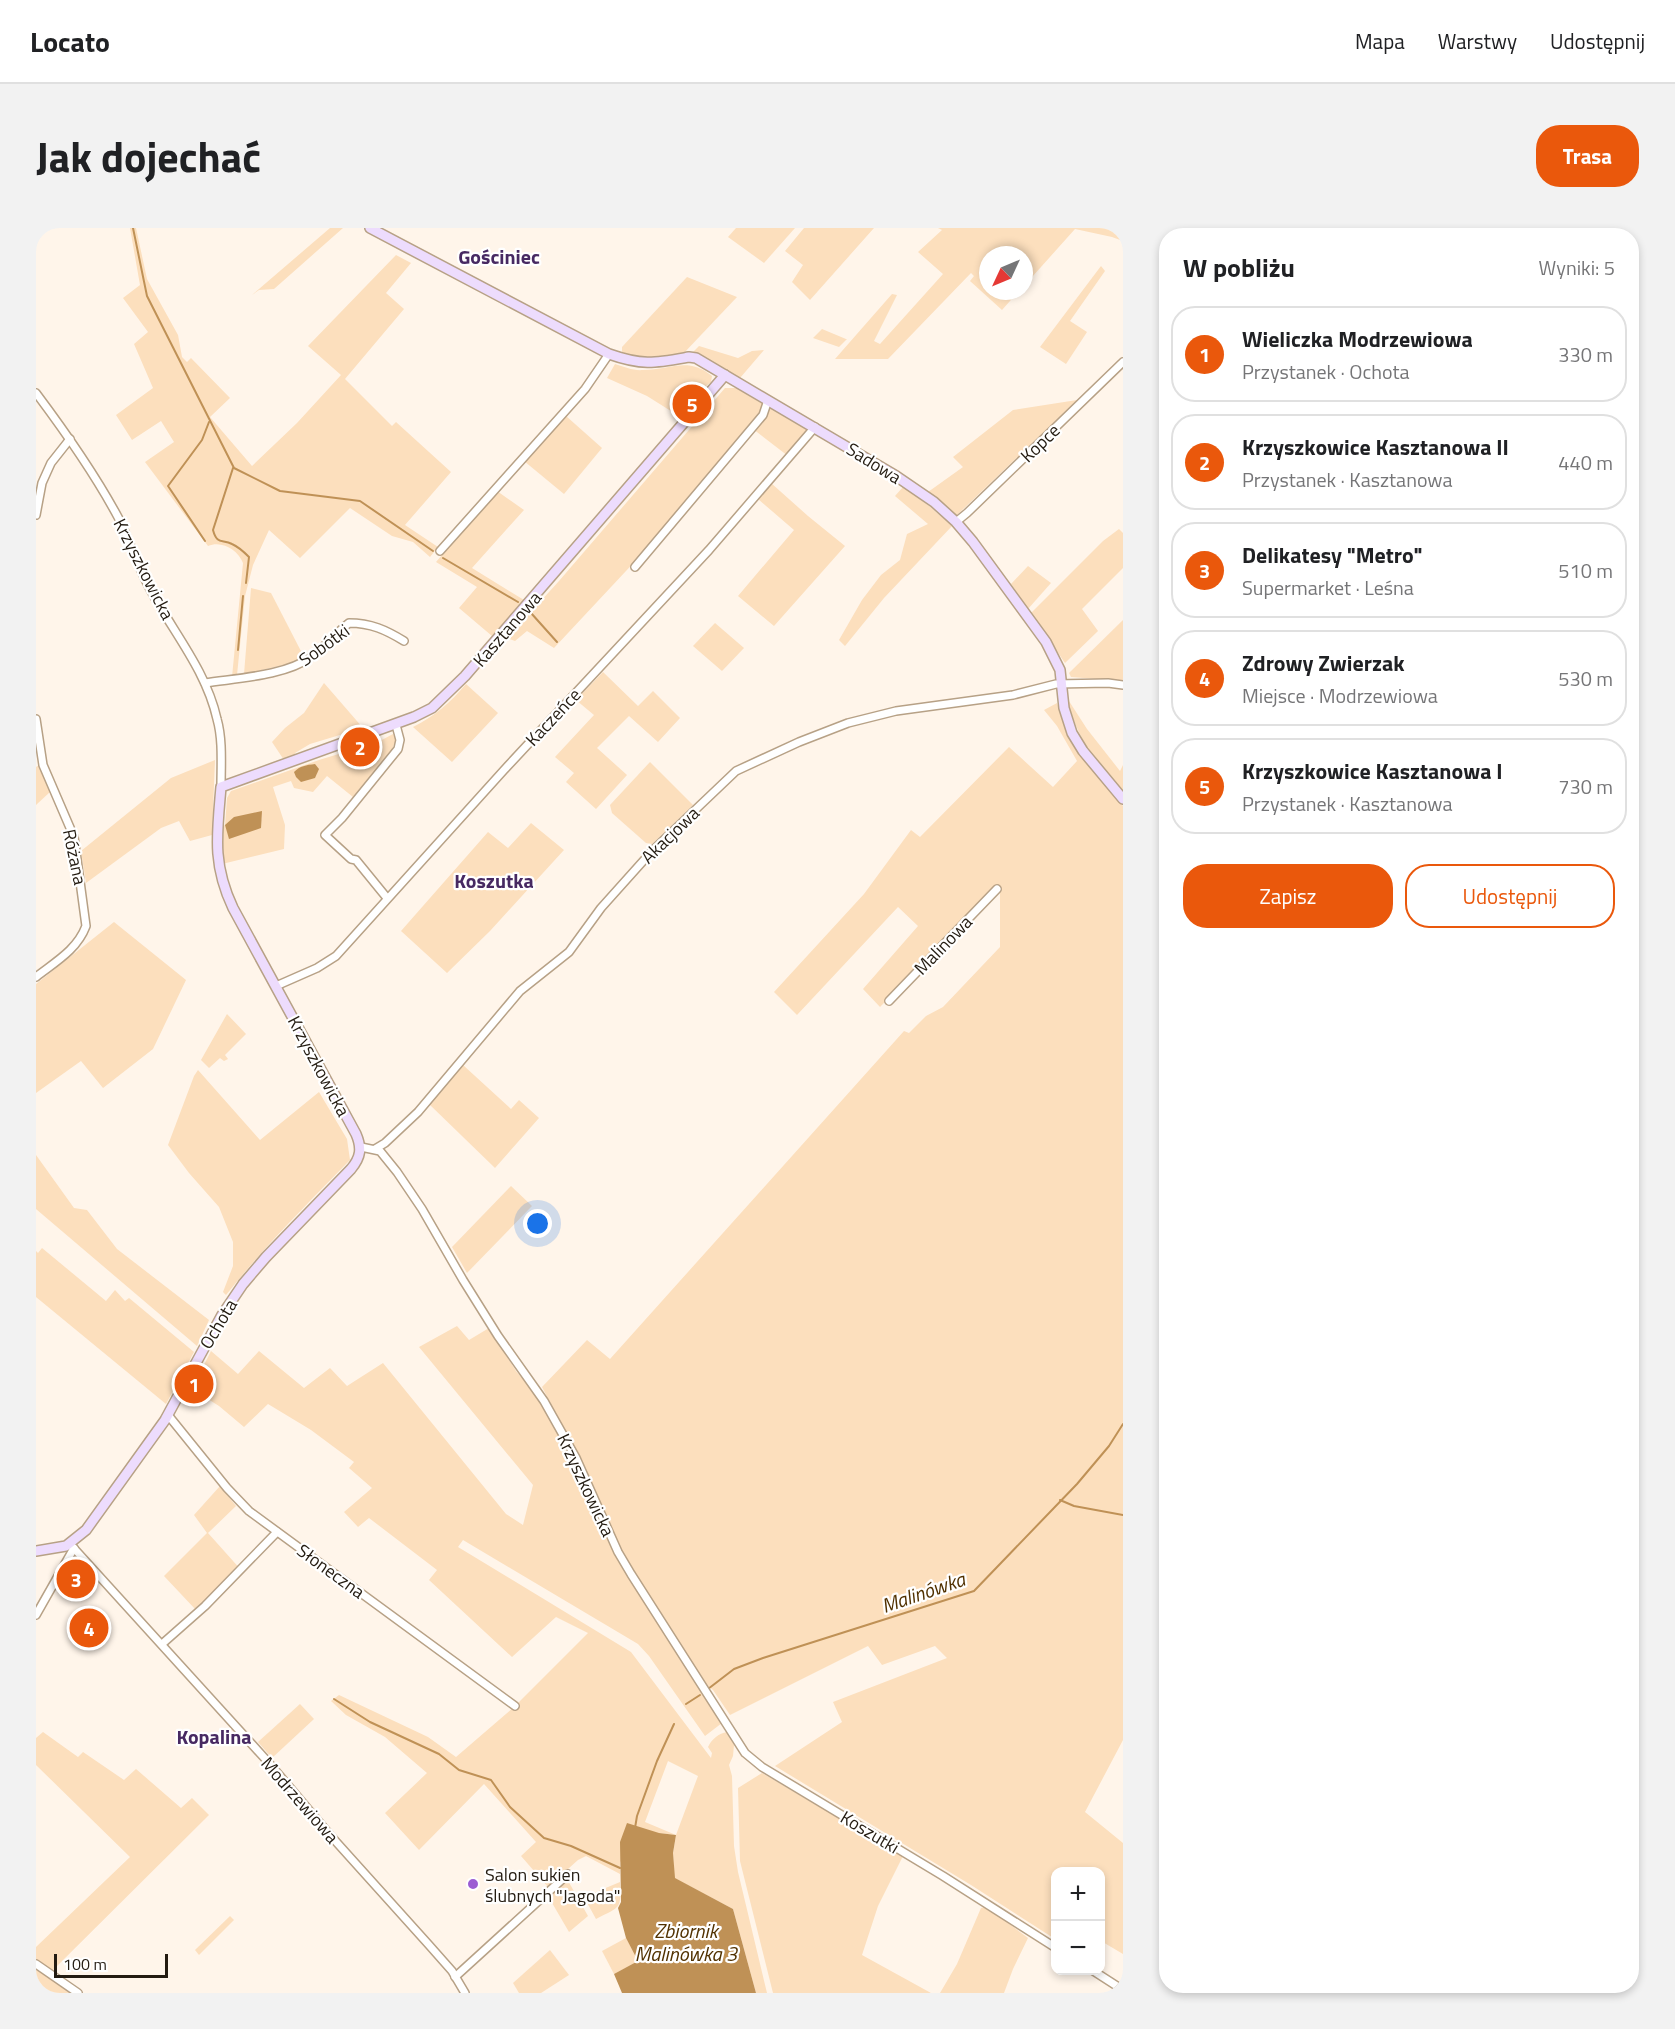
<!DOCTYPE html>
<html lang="pl">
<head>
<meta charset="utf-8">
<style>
	body { margin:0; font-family:"Titillium Web",sans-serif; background:#f2f2f2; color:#202124 }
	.controls { position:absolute; right:18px; bottom:18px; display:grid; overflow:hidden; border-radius:12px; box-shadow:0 3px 9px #0003 }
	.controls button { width:54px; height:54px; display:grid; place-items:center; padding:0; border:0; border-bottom:2px solid #e0e0e0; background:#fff; color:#202124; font:30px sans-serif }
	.compass { position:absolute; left:943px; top:18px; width:54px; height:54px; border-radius:50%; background:#fff; box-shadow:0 3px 9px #0003; rotate:226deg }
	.scale { position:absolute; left:18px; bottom:15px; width:114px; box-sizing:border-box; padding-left:6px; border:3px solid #231b11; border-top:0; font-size:16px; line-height:21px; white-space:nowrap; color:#231b11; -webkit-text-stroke:4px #fff; paint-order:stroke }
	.you { position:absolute; left:502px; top:996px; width:21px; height:21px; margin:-15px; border:4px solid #fff; border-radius:50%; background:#1a73e8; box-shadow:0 0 0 9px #1a73e833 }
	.badge { display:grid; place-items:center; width:39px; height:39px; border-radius:50%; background:#ea580c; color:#fff; font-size:20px; font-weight:700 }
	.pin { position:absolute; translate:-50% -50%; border:3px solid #fff; box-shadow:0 2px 6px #0006 }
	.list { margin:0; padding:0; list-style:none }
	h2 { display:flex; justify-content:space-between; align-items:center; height:78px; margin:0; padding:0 24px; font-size:26px }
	h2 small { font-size:20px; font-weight:400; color:#757577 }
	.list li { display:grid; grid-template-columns:39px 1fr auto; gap:18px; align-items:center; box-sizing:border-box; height:96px; margin:0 12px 12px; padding:0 12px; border:2px solid #e0e0e0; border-radius:24px }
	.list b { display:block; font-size:22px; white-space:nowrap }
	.list p { margin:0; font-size:20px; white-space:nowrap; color:#757577 }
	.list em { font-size:20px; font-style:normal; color:#757577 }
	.actions { display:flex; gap:12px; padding:18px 24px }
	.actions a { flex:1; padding:14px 0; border:2px solid #ea580c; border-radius:24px; text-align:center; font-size:21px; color:#ea580c }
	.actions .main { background:#ea580c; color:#fff }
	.map { position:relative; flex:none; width:1087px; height:1765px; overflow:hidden; border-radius:24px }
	header { display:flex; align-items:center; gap:36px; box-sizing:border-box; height:84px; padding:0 30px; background:#fff; border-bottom:2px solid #e0e0e0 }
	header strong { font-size:28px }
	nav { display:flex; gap:33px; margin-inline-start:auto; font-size:21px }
	.intro { display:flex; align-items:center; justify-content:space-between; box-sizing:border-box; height:144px; padding:0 36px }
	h1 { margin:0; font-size:42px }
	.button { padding:15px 27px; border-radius:24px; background:#ea580c; color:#fff; font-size:21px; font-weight:700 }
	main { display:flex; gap:36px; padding:0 36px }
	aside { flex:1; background:#fff; border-radius:24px; box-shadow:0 3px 9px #0003 }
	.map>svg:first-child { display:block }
	.green { fill:#fcdfbd; fill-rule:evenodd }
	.water { fill:#bf9156 }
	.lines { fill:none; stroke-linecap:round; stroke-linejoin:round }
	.stream { stroke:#bf9156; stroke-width:2 }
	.street-casing { stroke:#b7a186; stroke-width:10 }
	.secondary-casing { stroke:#b7a186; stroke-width:12 }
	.street { stroke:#fff; stroke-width:7 }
	.secondary { stroke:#eddcfd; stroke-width:9 }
	.poi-dot { fill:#9b5dd3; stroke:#fff; stroke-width:2 }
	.labels { text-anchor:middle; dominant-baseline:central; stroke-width:4.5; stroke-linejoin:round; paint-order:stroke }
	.street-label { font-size:18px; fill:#231b11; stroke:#fff }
	.poi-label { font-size:18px; fill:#231b11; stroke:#fff; text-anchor:start }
	.neighbourhood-label { font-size:20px; font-weight:bold; fill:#472962; stroke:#fff }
	.water-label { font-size:20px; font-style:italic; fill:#513100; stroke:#fff }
</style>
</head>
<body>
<header>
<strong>Locato</strong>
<nav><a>Mapa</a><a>Warstwy</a><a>Udostępnij</a></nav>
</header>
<div class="intro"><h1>Jak dojechać</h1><a class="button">Trasa</a></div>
<main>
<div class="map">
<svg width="1087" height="1765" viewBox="0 0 1087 1765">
	<rect width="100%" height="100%" fill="#fff5ea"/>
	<g class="green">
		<path d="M94,0H100L111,51L142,107L146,129L151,134L155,130L194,170L174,189L216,238L261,195L305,147L272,118L360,27L375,35L350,65L368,81L309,151L356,198L360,194L415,244L369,297L402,319L394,329L377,314L356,308L314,280L264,330L233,302L217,337L209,368L201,447L196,449L207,335C202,322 186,312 172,318L109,234L138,214L125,193L96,212L80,187L117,160L98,116L112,104L87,70L104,57Z"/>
		<path d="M294,0H307L238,61L223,62L216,67Z"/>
		<path d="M700,0H759L728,35L692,9Z"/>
		<path d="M768,0H838L774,72L756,54L767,37L749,23Z"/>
		<path d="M902,0H1087V13L1076,9L1039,1L988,58V27H952V63H983L966,82L934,53L938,48L935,45L852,131H799L856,66L861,67L838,113L844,116L907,46L882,24L906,2Z"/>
		<path d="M1065,38L1069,43L1034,93L1051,104L1030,136L1004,119Z"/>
		<path d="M651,49L701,69L647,126L616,132L586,126V119Z"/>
		<path d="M786,101L810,111H811L803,119L777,110Z"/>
		<path d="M663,118L702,130L716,123L728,122L704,150L656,125Z"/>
		<path d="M579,136C588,139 598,143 607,142C634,142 652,128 676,148L675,154C663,164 651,175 646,190L611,168L571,150Z"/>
		<path d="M689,160H701L728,177L725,186L604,328L518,420L491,403L479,413L471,410L523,353Z"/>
		<path d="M1041,172L921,287L892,264L927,239L917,229L977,182Z"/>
		<path d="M734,180L773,203L752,228L717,201Z"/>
		<path d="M530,188L566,220L528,266L488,233Z"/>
		<path d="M735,255L772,288L809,318L738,398L702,368L758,302L722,271Z"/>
		<path d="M867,259L892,277L916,298L848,370L809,418L803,412L826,372L845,347L864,332L871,306L892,296L859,268Z"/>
		<path d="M461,263L488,282L436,340L488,372L456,408L423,380L441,359L400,334Z"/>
		<path d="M1083,301L1087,305V340L1046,381L1062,403L1029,435L995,385L1067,313Z"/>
		<path d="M992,338L1015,355L992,381L975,356Z"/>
		<path d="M215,360L235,365L268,429L256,435L208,446Z"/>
		<path d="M1087,392V453L1035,449L1033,445Z"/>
		<path d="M679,395L708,420L686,443L657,418Z"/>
		<path d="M567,444L602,478L617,463L644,490L622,514L593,488L561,520L591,547L560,581L530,554L538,545L519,529L558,487L540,472Z"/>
		<path d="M288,455L327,500L274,516L259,525V529L248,532L236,514L249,500L268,485Z"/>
		<path d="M430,456L462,485L416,534L377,499C399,488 414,475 430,456Z"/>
		<path d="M1031,470L1051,501L1084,543L1087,537V565C1060,533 1041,512 1031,470Z"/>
		<path d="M1021,475L1036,516L1087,578V1512L1049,1584L1087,1615V1726L1065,1713L1064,1644H1020L1019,1711L935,1657L739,1538L806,1494L797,1474L911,1430L899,1418L846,1437L832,1418L694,1487L677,1462L669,1456L602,1355L588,1330L557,1257L506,1159L551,1112L574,1131L868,803L873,805L890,788L907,779L964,719V657L844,779L827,761L882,698L862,679L761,787L738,764L828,666L875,602L884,609L973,519L1017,559L1041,533L1021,498L1008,482Z"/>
		<path d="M357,506L360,512L356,521L317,569L291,548L277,564L258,560L255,553L237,559L249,597L248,621L186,636V599L189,597L191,570L195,563L283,532L342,514Z"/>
		<path d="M179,532L176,607L154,613L143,593L125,600L50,655L45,623L135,550Z"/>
		<path d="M614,534L657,577L616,616L610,615L576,585L574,577Z"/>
		<path d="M3,537L14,564L0,577V539Z"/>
		<path d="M495,595L528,622L454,703L411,745L365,703L452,604L472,620Z"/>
		<path d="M78,694L150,752L117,821L67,860L45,833L0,865V756Z"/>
		<path d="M191,786L210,806L189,827L192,831L188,833L184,830L173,840L165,832Z"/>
		<path d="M427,837L475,881L483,872L503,890L459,940L393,876Z"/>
		<path d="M162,842L224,912L283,864L311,911L314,932C271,976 228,1019 190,1067L187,1064L197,1038V1014L183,979L153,945L132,917L158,848Z"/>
		<path d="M0,927L38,980L51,982L81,1021L173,1092L161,1118L0,981Z"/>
		<path d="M475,958L496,978L431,1045L416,1019Z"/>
		<path d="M6,1020L70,1073L79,1062L89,1073L93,1070L158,1124L130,1176L0,1069V1023L2,1025Z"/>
		<path d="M421,1098L433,1112L453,1100L480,1143L506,1174L537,1232L568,1297L624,1395L686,1495L669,1508L613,1428L602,1416L427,1312L422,1319L595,1424L675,1530L676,1525L672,1519C675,1512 683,1505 691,1504L698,1517L697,1528L693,1537L696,1548L698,1618L702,1644L731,1765H720L697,1681L638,1650L637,1625L640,1607L623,1605L584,1634V1646L550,1628L542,1632L512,1659L485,1628L500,1614L448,1556L383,1622L349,1585L391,1545L349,1509L310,1487L295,1473L303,1467L392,1509L420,1529L478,1479L552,1405L520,1389L476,1429L393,1352L401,1342L333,1290L322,1299L308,1284L336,1260L313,1240L318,1234L275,1202L232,1176L208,1199L183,1178L156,1161L175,1123L202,1146L223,1123L268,1160L294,1140L311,1158L347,1135L470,1286L487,1297L497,1257L383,1119ZM632,1533L662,1548L640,1607L609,1594Z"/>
		<path d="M184,1258L200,1278L172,1305L206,1343L160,1382L128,1348L171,1305L158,1287Z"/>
		<path d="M264,1476L278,1491L236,1530L222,1514Z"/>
		<path d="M7,1504L42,1529L47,1524L88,1552L100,1541L145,1580L156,1570L173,1587L15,1744L0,1734V1719L94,1629L0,1537V1510Z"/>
		<path d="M726,1545L867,1628L842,1678L826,1727L895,1765H737L704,1633L702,1560Z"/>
		<path d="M531,1651L552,1688L533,1704L512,1668Z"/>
		<path d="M584,1654C585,1682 585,1678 560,1691L548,1669Z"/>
		<path d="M951,1679L992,1710L977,1741L968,1765H904L921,1736L945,1680Z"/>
		<path d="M194,1688L198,1692L163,1727L159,1722Z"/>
		<path d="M590,1710L603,1733L578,1746L566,1723Z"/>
		<path d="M514,1722L533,1747L505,1765H483L477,1755Z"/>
		<path d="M0,1741L4,1744L36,1765H0Z"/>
	</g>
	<g class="water">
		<path d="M279,536L283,541L279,550L265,554L260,549L258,544C264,538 270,537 279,536Z"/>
		<path d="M226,583L225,600L193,611L189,597L198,589Z"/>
		<path d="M591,1595L623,1605L640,1607L637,1625L639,1650L697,1681L720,1765H586L578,1746L602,1733L590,1710L582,1680L585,1674L584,1614Z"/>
	</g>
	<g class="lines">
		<g class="stream">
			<path d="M97,0L111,68L198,240L244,263L324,273L397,323"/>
			<path d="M1083,0L1087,1"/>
			<path d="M197,240L177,302C181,317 186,311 196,316C203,319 208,324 213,329L210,355"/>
			<path d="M169,313L132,258L166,212L173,194"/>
			<path d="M407,330L482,374"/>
			<path d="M495,385L521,414"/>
			<path d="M202,422L207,368"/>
			<path d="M1024,1272L1038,1278L1087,1287"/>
			<path d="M672,1461L698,1441L727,1430L938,1363L1041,1256L1073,1218L1087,1196"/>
			<path d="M298,1471L334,1494L403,1526L423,1542L455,1552L474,1579L508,1610L535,1618L584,1640"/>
			<path d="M650,1476L664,1467"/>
			<path d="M599,1600L601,1588L621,1533L638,1496"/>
		</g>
		<g class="street-casing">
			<g id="street">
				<path d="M0,165C30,205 59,246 83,291C94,314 102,339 114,361C137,404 170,442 181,491C187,512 185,537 185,559"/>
				<path d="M0,287L6,255L15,235L34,211"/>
				<path d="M920,294L931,285L1087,134"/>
				<path d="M404,323L549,161L573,126"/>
				<path d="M599,339L727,187L732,172"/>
				<path d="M169,455C201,450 249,448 275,429C289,419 300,405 313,395C335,395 350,402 368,413"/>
				<path d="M0,491L7,537L38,609L50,698C41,722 19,734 0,749"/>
				<path d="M351,670L320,632L315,631L289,607L306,590L362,521L364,512L360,497"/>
				<path d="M240,758L281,740L300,728L468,542L673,322L779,199"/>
				<path d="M853,773L961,661"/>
				<path d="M325,919L344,923L361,944L386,981L427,1052L462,1108L508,1173L540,1230L582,1324L595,1346L709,1525L726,1539L907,1648L1020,1720"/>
				<path d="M339,921L349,915L382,884L484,763L533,724L565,680L617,622L700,543L763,514L812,495L860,483L977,467L1020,456L1072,455L1087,457"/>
				<path d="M132,1187L191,1260L213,1283L479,1478"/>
				<path d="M34,1316L233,1535L294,1607L393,1717L416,1743L429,1765"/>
				<path d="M0,1387L38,1320"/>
				<path d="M126,1416L169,1378L241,1304"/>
				<path d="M0,1736L42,1765"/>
				<path d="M1056,1742L1087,1762"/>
				<path d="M419,1749L532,1646"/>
			</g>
		</g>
		<g class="secondary-casing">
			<g id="secondary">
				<path d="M334,0L573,126C607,138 619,135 653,129L660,130L860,248L898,274L920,294L937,314L1010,414L1024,442L1028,480L1036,505L1047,523L1087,571"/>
				<path d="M0,1323L30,1318L50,1302L129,1192L186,1087L207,1056L230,1029L315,941C325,929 326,920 320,906L197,680C176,636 181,606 185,559L378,489L396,480L429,448L689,147"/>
			</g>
		</g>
		<use href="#street" class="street"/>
		<use href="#secondary" class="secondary"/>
	</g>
	<circle class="poi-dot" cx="437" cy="1656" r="6"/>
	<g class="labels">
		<g class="street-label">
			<text transform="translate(1004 215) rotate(-44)">Kopce</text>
			<text transform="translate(838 235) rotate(32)">Sadowa</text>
			<text transform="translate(108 341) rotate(63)">Krzyszkowicka</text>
			<text transform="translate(471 401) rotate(-49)">Kasztanowa</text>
			<text transform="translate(288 417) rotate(-36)">Sobótki</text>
			<text transform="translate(517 489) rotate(-47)">Kaczeńce</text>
			<text transform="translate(634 607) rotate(-44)">Akacjowa</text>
			<text transform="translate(39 629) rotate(78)">Różana</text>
			<text transform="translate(907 717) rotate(-46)">Malinowa</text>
			<text transform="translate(283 838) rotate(62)">Krzyszkowicka</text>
			<text transform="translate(182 1096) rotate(-59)">Ochota</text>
			<text transform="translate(550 1257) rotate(65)">Krzyszkowicka</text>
			<text transform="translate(295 1343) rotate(36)">Słoneczna</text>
			<text transform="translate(264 1572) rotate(49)">Modrzewiowa</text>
			<text transform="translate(834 1604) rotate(31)">Koszutki</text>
		</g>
		<g class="poi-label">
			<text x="449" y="1646">Salon sukien<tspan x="449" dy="21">ślubnych "Jagoda"</tspan></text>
		</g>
		<g class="neighbourhood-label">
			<text x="463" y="28">Gościniec</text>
			<text x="458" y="652">Koszutka</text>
			<text x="178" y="1508">Kopalina</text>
		</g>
		<g class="water-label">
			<text transform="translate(887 1364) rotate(-19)">Malinówka</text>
			<text x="650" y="1702">Zbiornik<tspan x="650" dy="23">Malinówka 3</tspan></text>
		</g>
	</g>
</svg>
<div class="controls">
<button>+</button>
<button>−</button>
</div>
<svg class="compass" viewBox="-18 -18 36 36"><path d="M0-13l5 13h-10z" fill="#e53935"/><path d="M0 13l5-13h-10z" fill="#757577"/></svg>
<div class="scale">100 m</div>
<div class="you"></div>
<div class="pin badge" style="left:158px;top:1156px">1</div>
<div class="pin badge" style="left:324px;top:519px">2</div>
<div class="pin badge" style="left:40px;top:1351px">3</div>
<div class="pin badge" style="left:53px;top:1400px">4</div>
<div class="pin badge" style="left:656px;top:176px">5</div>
</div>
<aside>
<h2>W pobliżu<small>Wyniki: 5</small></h2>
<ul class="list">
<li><span class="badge">1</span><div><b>Wieliczka Modrzewiowa</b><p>Przystanek · Ochota</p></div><em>330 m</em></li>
<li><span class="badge">2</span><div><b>Krzyszkowice Kasztanowa II</b><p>Przystanek · Kasztanowa</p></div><em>440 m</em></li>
<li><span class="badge">3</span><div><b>Delikatesy &quot;Metro&quot;</b><p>Supermarket · Leśna</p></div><em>510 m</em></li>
<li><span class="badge">4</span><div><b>Zdrowy Zwierzak</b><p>Miejsce · Modrzewiowa</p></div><em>530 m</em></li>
<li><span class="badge">5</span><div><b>Krzyszkowice Kasztanowa I</b><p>Przystanek · Kasztanowa</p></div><em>730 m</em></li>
</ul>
<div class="actions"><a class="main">Zapisz</a><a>Udostępnij</a></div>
</aside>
</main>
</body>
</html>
